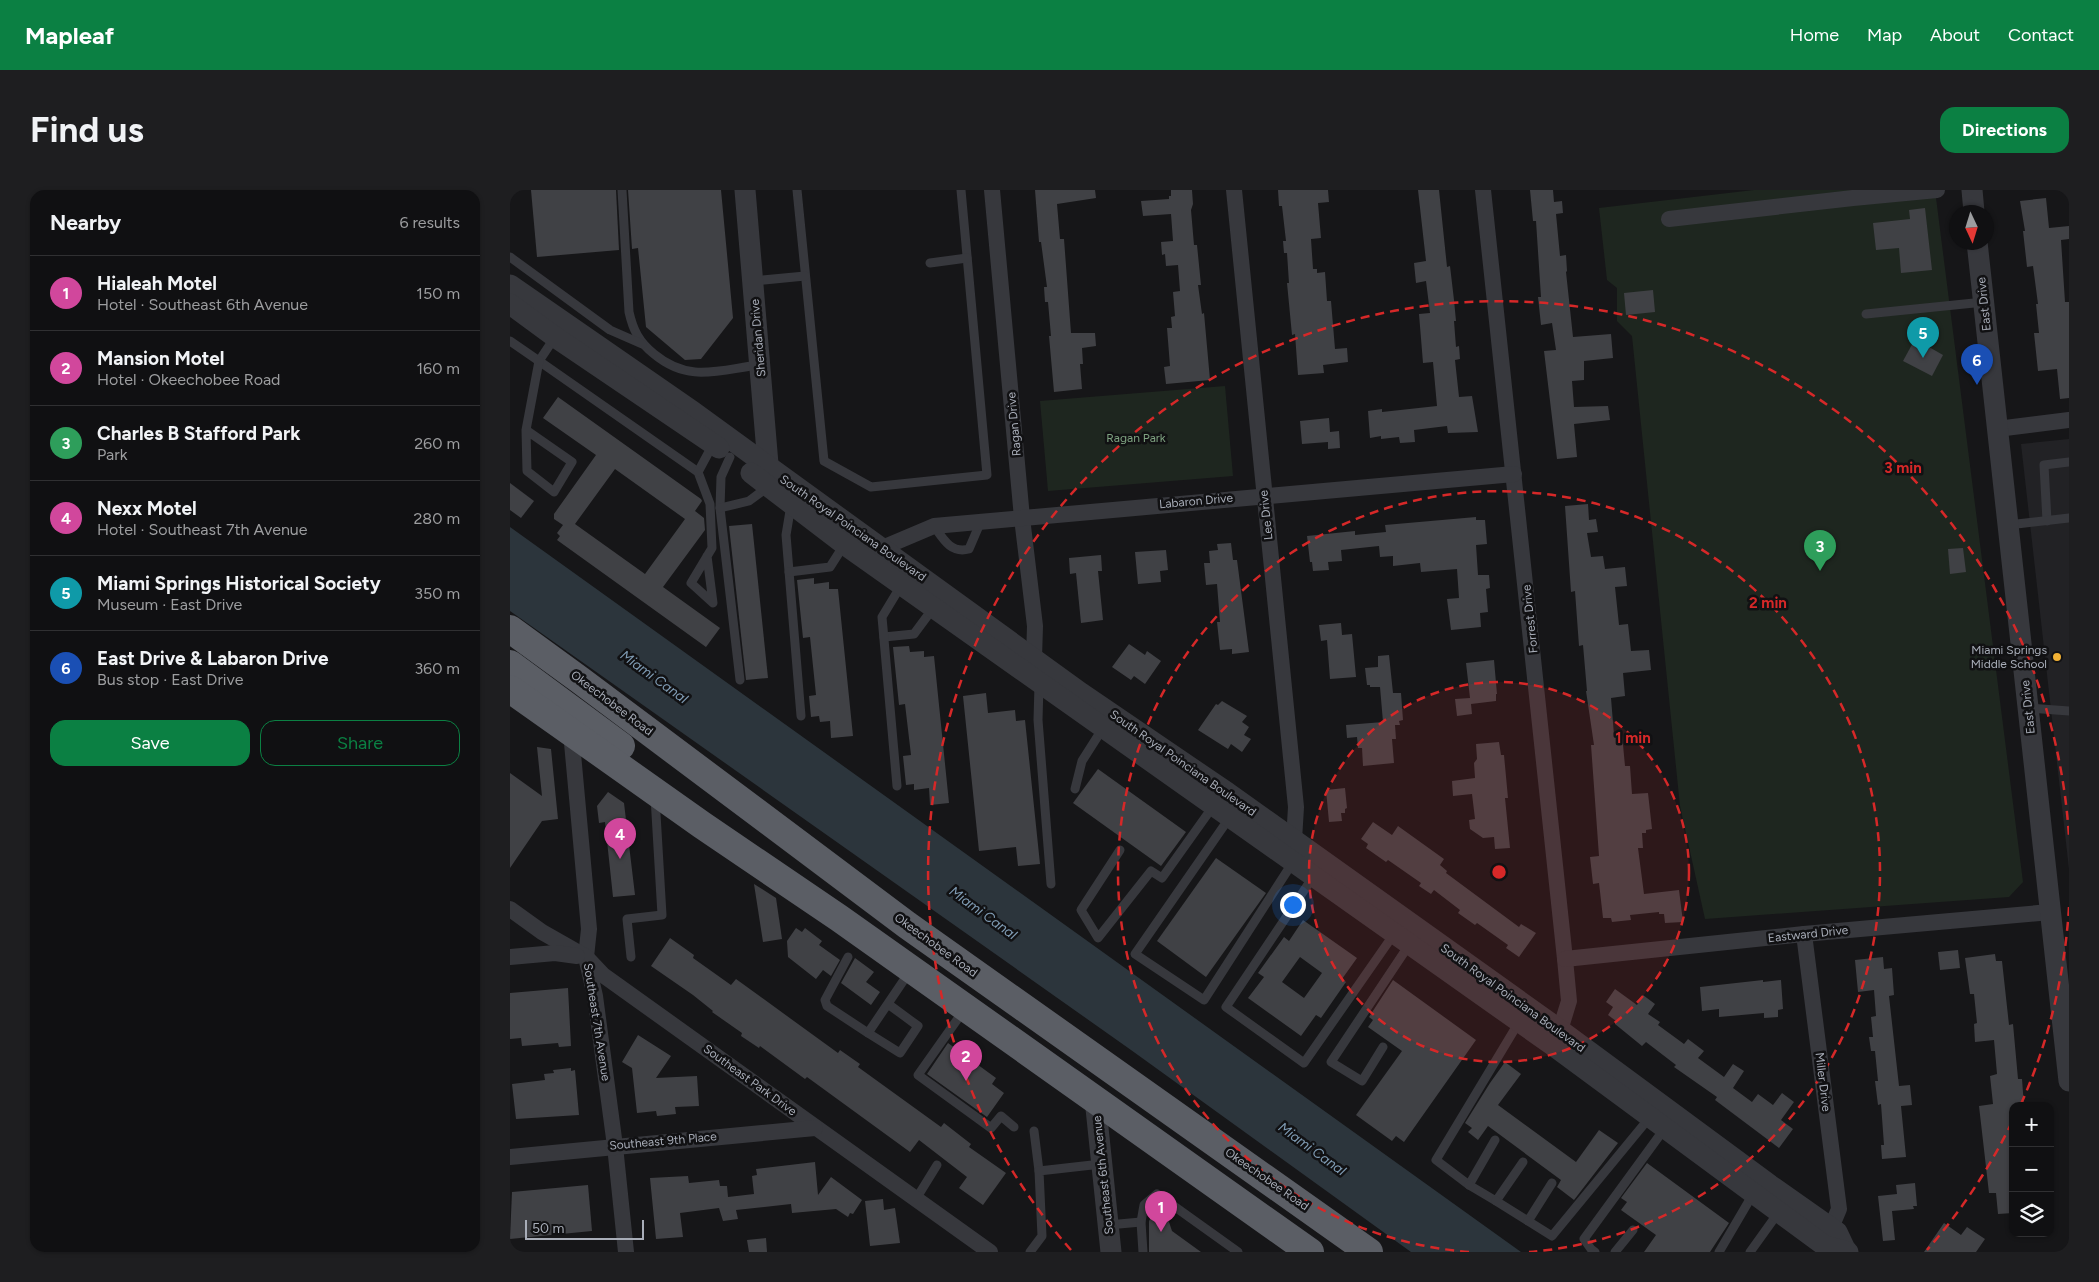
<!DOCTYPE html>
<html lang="en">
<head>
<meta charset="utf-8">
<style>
	body { margin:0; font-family:Figtree,sans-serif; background:#1e1e20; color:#f1f3f6 }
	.controls { position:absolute; right:15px; bottom:15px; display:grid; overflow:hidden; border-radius:10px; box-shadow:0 1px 4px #0004 }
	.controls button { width:45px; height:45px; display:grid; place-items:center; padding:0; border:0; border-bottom:1px solid #303032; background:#101012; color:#f1f3f6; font:25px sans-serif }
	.compass { position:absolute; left:1439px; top:15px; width:45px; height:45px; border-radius:50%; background:#101012; box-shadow:0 1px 4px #0004; rotate:176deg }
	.scale { position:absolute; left:15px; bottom:12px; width:119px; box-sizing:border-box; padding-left:5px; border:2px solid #a8adb8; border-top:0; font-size:14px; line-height:18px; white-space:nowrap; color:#a8adb8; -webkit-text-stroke:4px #111113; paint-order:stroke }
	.you { position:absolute; left:782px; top:714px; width:18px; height:18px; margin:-12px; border:4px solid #fff; border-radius:50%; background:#1a73e8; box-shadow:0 0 0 8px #1a73e833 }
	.badge { display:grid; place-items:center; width:32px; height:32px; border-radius:50%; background:#0b8043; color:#fff; font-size:16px; font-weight:700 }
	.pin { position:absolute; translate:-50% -41px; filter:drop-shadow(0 1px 2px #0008) }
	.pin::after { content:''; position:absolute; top:26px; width:18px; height:15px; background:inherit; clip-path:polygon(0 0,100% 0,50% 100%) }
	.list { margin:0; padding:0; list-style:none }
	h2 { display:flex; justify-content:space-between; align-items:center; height:65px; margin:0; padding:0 20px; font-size:21px }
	h2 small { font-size:16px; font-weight:400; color:#9c9d9f }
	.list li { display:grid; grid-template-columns:32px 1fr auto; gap:15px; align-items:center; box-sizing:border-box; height:75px; padding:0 20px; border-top:1px solid #303032 }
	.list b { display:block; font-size:19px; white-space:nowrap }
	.list p { margin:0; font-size:16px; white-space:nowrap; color:#9c9d9f }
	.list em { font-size:16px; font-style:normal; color:#9c9d9f }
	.actions { display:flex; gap:10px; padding:15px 20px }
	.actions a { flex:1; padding:11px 0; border:1px solid #0b8043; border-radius:15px; text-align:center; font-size:18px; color:#0b8043 }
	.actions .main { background:#0b8043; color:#fff }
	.icon { flex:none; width:28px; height:28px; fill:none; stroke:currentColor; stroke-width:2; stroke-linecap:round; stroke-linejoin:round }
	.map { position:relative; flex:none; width:1559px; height:1062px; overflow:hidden; border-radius:15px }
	header { display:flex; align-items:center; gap:30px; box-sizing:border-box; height:70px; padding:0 25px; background:#0b8043; color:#fff }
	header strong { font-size:24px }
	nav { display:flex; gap:28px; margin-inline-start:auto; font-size:18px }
	.intro { display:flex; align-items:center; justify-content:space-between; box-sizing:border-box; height:120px; padding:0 30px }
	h1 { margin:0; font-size:35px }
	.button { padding:12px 22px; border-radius:15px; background:#0b8043; color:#fff; font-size:18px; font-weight:700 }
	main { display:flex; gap:30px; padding:0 30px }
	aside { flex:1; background:#101012; border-radius:15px; box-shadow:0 1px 4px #0004 }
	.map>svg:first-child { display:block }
	.built { fill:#222225 }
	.green { fill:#1e261f }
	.water { fill:#2c353c }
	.building { fill:#404145; fill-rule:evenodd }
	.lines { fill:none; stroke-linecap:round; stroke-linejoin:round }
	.service { stroke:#37383d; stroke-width:9 }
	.minor { stroke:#37383d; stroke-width:16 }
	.tertiary { stroke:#37383d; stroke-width:21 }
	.trunk { stroke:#5b5e65; stroke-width:28 }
	.ring { fill:none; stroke:#d62828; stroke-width:2.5; stroke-dasharray:9 6 }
	.poi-dot { fill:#f2b134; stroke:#111113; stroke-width:2 }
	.labels { text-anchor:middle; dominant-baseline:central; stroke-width:5; stroke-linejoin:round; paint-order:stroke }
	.street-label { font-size:12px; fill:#a8adb8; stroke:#111113 }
	.park-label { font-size:12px; fill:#7fa381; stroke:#111113 }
	.poi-label { font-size:12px; fill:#a8adb8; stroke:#111113; text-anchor:end }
	.water-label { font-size:14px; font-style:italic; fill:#7f9bb3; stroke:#111113 }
	.centre { fill:#d62828; stroke:#111113; stroke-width:2.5 }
	.ring-label { font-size:15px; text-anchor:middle; font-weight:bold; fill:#d62828; stroke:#111113; stroke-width:5; stroke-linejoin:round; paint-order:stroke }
</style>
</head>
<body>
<header>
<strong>Mapleaf</strong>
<nav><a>Home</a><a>Map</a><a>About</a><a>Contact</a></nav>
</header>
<div class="intro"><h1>Find us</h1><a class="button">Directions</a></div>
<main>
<aside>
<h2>Nearby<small>6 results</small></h2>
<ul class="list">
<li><span class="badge" style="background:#d1479c">1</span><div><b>Hialeah Motel</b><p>Hotel · Southeast 6th Avenue</p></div><em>150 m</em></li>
<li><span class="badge" style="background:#d1479c">2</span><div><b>Mansion Motel</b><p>Hotel · Okeechobee Road</p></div><em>160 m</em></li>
<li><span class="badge" style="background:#2e9e5b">3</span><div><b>Charles B Stafford Park</b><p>Park</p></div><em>260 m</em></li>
<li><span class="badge" style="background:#d1479c">4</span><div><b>Nexx Motel</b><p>Hotel · Southeast 7th Avenue</p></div><em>280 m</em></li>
<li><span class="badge" style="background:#0f9aa8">5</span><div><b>Miami Springs Historical Society</b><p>Museum · East Drive</p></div><em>350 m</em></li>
<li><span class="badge" style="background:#1a4fb4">6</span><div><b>East Drive &amp; Labaron Drive</b><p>Bus stop · East Drive</p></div><em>360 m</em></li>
</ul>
<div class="actions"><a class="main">Save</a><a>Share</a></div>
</aside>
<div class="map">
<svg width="1559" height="1062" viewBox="0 0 1559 1062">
	<rect width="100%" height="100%" fill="#161618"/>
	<path class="built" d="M1559,249V679L1511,254Z"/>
	<g class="green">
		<path d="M1244,0H1425L1513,692L1499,707L1195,729L1170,616L1122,146L1107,131V98L1097,90L1089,18Z"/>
		<path d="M715,196L723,286L538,301L530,211Z"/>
	</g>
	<path class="water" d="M0,337L1011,1062H901L621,860L0,421Z"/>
	<g class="building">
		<path d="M21,0H106L109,60L27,67Z"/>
		<path d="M118,0H211L223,128L191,169L175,170L136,137L128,58L122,59Z"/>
		<path d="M525,0H585L586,8L547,14L550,49H554L561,143H585L586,156L572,158L573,174H570L572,199L544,202L539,146H541L538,112H535L534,97H537L531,52H529Z"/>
		<path d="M661,0H682L683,14L681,20L684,55H687L691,95H688L692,124L694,123L700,190L656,194L654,177L660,176L657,138H662L661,127L665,126L663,102L670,101L668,75L656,76L655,64L652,65L651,52L663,51L661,24L633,26L631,11L659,9V6H661Z"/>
		<path d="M768,0H818L819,12L808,13L811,48L801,49L803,79H807V83L815,82L817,111H821L825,159L837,158L838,172L813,175L814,183L788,185L785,144L782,145L777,93H779L777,63H774L773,51H776L772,16H769Z"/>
		<path d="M908,0H929L937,77L940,76L944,110L946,131H944L946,157L949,156L950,169L945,170L949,207L962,206L968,242L938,243L937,236L904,240L905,252L890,253L889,247L871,249V246L860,248L858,221L872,219V222L927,216L923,172L913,173L909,124L920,123L916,91L906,93L904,73L916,71Z"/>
		<path d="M1020,0H1043L1044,12L1052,11L1053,23L1046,24L1050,66L1056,65L1057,81L1056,82L1063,147L1101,144L1103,168L1074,171V190L1062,191L1064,217L1098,216L1100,230L1064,234L1067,267L1047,269L1034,161L1046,160L1042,133L1031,135L1028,107H1031L1026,31H1023Z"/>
		<path d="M1536,8L1539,38L1559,36V49L1551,50L1555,112H1559V208L1550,209L1547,179L1528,181L1524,143H1529L1526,114H1528L1523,76L1517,77L1513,41H1515L1510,11Z"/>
		<path d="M1415,18L1422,80L1391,83L1389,58L1366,60L1363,33L1400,29L1399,20Z"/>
		<path d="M1143,100L1145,122L1116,125L1114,103Z"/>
		<path d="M1405,149L1433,165L1422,186L1393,171Z"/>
		<path d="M48,207L191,309L192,311L185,321L194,328L195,340L153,397L210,438L196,457L47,350L50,346L47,343L53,335L44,329V324L86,265L33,228ZM105,279L175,329L135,384L65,334Z"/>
		<path d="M819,228L820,242L829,241L830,258L818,259V252L792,254L790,231Z"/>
		<path d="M0,293L24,311L11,328L0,320Z"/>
		<path d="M1078,314L1079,330L1086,329L1088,342L1077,343L1081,367L1093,366L1095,379L1115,377L1117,396L1105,397L1109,435L1118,434L1121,461L1139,460L1141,480L1113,483L1115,506L1101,508L1104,545L1112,544L1115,576H1120L1122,604L1138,603L1142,639L1136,640V643H1132L1133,658H1128L1134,704L1169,700L1173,732L1155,733L1154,724H1149V722L1120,725L1121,730L1102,732L1101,728H1093L1089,693L1083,694L1080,667L1089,666L1081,555H1084L1076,501H1077L1073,455L1069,456L1065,401L1061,402L1055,316Z"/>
		<path d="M966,327V330H975L977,354L966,355L968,385H979L980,398L976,399L978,422L970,423L971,437L941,440L937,409L949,408L947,379L911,382L910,373L883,376V366L870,367L869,356L831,360L832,371L818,372L819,380L803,381L802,372H800L797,346L845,341V345L876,342L875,335Z"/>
		<path d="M242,334L258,488L236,490L219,336Z"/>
		<path d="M721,353L723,370H727L739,462L722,464V459L710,460L707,432H710L707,394L696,395L694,373H700L699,361L708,360L707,354Z"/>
		<path d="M1453,358L1456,382L1440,384L1438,359Z"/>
		<path d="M656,360L658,380L650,381L651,392L628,394L625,362Z"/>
		<path d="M591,365L592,381H588L593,430L571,433L566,383L560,384L559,368Z"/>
		<path d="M304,388V394L319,392V399H328L343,546L321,548L320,531L310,532L309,526L301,527L299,506L306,505L300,447L293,448L287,390Z"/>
		<path d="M831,433L832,445L842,444L846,487L820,489L817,450L811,451L809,435Z"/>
		<path d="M619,454L635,465L637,461L651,471L635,494L624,486L621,490L602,477Z"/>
		<path d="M399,456L400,462L414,461V467L424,466L439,613L420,615L419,598L404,600V594L396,595L393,566L401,565L395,514L389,515L383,457Z"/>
		<path d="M879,465L883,503H891L893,530L889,531L890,535H885L886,549H882L884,573L853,576L852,558H848L847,547L837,548L836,535L873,532L870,497H860V495H857L855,478L868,477V466Z"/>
		<path d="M984,470L987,504H986V511L961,514L962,524L947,526L945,509L960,508L956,473Z"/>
		<path d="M476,503L478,523L505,520L506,531L515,530L530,674L508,676L506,657L469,661L453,506Z"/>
		<path d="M712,511L737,526L732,532L739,537L734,545L741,549L732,562L721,554L718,559L688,540L706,514L708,515Z"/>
		<path d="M989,552L991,565H994L998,608H995L1000,658L985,659L984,647L973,648L960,639L959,630L965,629L962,604L943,606L942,591L965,588L964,573L967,569L966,554Z"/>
		<path d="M27,557L41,559L48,629L32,631L0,678V583L32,606Z"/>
		<path d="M588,579L676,642L651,676L563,613Z"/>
		<path d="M835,598L837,618L835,619V623H831L832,631L819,632L816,600Z"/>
		<path d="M98,602L114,613L125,705L103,707L95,632L89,633L87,616Z"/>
		<path d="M863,632L882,645L888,636L934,669L930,675L937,681L936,683L1009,737L1011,734L1026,743L1009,767L996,758L998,755L967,733L965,735L948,723L950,720L924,700L921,704L909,696L911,693L878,670L876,672L856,658L858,654L851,649Z"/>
		<path d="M706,668L756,703L696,787L647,751Z"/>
		<path d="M244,694L266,708L272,749L253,752Z"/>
		<path d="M793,730L847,768L832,789L836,792L811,828L806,825L791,846L738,808L754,787L748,783L774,747L779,751ZM790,767L812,783L794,808L772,792Z"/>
		<path d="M286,738L292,742L295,738L312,751L309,755L330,770L321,786L313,780L306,789L278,767L277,751Z"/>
		<path d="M160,748L184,765L183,768L221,795L226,789L328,863L330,860L350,874L348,877L431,937L434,933L461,954L459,957L496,983L473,1015L449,998L457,987L409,950L400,962L297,887L295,889L250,856L249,858L231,846L232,843L202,822L203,821L183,805L141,776Z"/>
		<path d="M1448,760L1450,778L1430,780L1428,762Z"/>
		<path d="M1485,764L1486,771H1492L1499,835L1503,834L1508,889H1512L1514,916H1503V1023L1488,1024L1486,1003H1479L1469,916L1483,914L1480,886L1487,884L1484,850L1465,852L1464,834L1467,833L1464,804H1460L1455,768Z"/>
		<path d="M1373,767L1374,779L1382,778L1384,805L1379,806L1389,896L1400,895L1402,915L1391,916L1396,967L1372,969L1371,955H1374L1371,914L1368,915L1365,891H1368L1365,861H1361L1359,847H1363L1361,827L1366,826L1364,800L1348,802L1345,770Z"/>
		<path d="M345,768L364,782L356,792L370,802L361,815L331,793Z"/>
		<path d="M883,790L966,850L894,952L886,946L882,951L846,925L892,861L858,837L863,830L859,827Z"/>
		<path d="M1253,790V792L1271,790L1273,819L1268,820V827L1254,828V823L1209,827V819L1192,821L1190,797Z"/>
		<path d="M58,798L61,856L49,857L48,853L12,856L11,848L0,849V803Z"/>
		<path d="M1105,799L1127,815L1133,805L1145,814L1138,824L1150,832L1148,835L1174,854L1178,849L1194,861L1188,868L1214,887L1223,874L1234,881L1223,898L1242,912L1248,904L1263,915L1272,903L1284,912L1271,930L1283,939L1269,958L1205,910L1207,907L1164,877L1166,875L1136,852L1132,856L1105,834L1106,831L1098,825L1103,817L1096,812Z"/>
		<path d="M128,845L161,866L146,888L187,886L189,916L165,917L166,924L147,926L146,921L127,923L122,878L112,872Z"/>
		<path d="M438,853L486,888L482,894L494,903L477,927L417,884Z"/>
		<path d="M995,872L1011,884L988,915L1066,972L1089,940L1108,953L1064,1010L1047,997L1051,990L978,936L968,950L958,942L962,938L955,933L980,893Z"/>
		<path d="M61,878V881L65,880L69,925L6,929L2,894L35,890L34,884L44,883L43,880Z"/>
		<path d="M305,972L308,1005L321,987L352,1010L343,1024L340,1023L338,1027L326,1019L282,1023L281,1014L226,1020L228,1029L213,1031L209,1018L170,1023L173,1047L146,1049L140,988L178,986L179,993L209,990L210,996H217L218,1007L244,1004L242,986L247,985L246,979Z"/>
		<path d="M1137,973L1219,1033L1200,1062H1134L1146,1045L1111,1020L1117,1012L1111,1008Z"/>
		<path d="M1405,993L1407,1016H1403L1404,1019L1382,1021L1385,1050L1373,1051L1368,1006L1387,1004L1386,995Z"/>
		<path d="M78,995L82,1041L0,1049L2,1002Z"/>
		<path d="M373,1009L374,1020L385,1018L390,1053L360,1056L355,1011Z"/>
		<path d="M649,1023L657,1026L662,1041L691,1062H639V1031L641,1027Z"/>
		<path d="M1434,1033L1451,1045L1457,1037L1475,1049L1466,1062H1414Z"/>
		<path d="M256,1048L257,1062H239L237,1050Z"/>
	</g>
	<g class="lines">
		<g class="service">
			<path d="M112,0L119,122C123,140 129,152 144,164C179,193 208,180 249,175"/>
			<path d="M287,0L314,271L361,297L477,285L451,0"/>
			<path d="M0,67L100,140L132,154"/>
			<path d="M420,73L457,68"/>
			<path d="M243,91L295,86"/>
			<path d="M1356,124L1474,112"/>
			<path d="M45,147L29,171L188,282L200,314L202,358L181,393L203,413L197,366"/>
			<path d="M0,151L29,171L16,240L17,281L44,302L62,272L16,240"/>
			<path d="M220,267L211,287L210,318L230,490"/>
			<path d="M188,282L203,254"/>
			<path d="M281,315L276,345L291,526"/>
			<path d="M210,318L239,311L259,296"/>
			<path d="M1537,331L1534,275L1559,272"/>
			<path d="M1498,335L1559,328"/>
			<path d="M424,336C433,349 441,364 459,359L471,331"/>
			<path d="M279,382L320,377L334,355"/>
			<path d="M374,447L404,444L424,417"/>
			<path d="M529,495L528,530L541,694"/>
			<path d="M1519,518L1559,521"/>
			<path d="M387,596L372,427L392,394"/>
			<path d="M565,599L572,571L593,538"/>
			<path d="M720,627L625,764L694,810L783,672"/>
			<path d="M610,660L571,720L588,748L641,681L652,688L704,615"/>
			<path d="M803,687L716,817L794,873L884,744"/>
			<path d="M121,767L117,729L152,725L145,607"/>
			<path d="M338,767L315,810L317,816L358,843"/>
			<path d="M378,814L408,836L390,863L358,843L400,781"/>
			<path d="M454,820L408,885L481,938L491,926L504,937"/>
			<path d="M873,857L852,891L821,872L899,755"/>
			<path d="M524,941L529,981"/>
			<path d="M985,950L959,995L926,970L1009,832"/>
			<path d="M959,995L986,1011L1013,972"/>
			<path d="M406,1009L427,975"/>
			<path d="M986,1011L1018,1031L1042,993"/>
			<path d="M1018,1031L1042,1046L1140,927"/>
			<path d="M598,1035L631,1032"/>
			<path d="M520,1062L532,1046L529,981L591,974"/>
			<path d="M633,1062L631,1032L634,1015L647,1004L728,1062"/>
			<path d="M1085,1062L1081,1059L1074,1049L1155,938"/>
			<path d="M1105,1062L1123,1040"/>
			<path d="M1209,1062L1243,1004"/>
			<path d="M1240,1062L1268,1023"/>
		</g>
		<g class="minor">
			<path d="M482,0L512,328L525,436L524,468"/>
			<path d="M724,0L786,617L784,650"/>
			<path d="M973,0L1055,769L1059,811L1047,850"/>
			<path d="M1159,29L1343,8L1427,0"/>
			<path d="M1487,239L1559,230"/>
			<path d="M372,358L424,336L1004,284"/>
			<path d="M61,542L79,739L76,767L85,806L105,956L116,1062"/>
			<path d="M0,719L32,742L76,767L93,785L480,1062"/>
			<path d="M1294,744L1329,1019L1321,1038"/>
			<path d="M0,767L45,763L67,766"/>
			<path d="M1055,769L1294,744L1540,722"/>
			<path d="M0,967L305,938"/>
		</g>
		<g class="tertiary">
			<path d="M235,0L259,286"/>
			<path d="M1462,0L1464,22"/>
			<path d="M1467,52L1559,891"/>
			<path d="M0,95L182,221L571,503L718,603L1050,840L1260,995L1327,1042L1336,1061"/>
			<path d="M0,114L45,147L209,258"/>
			<path d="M241,283L335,355L1045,857L1315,1056L1338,1062"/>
			<path d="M585,909L601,1062"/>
		</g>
		<g class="trunk">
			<path d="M0,439L70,490L397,735L859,1062"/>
			<path d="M0,474L111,556"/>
			<path d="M0,499L192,635L329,728L800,1062"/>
		</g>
	</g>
	<circle cx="989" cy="682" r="190" fill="#d62828" fill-opacity=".12"/>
	<g class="ring">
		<circle cx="989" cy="682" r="190"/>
		<path d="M959 1062A381 381 0 1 1 1019 1062"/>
		<path d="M1559 717A571 571 0 0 1 1511 914M1502 932A571 571 0 0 1 1417 1060M561 1060A571 571 0 1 1 1559 647"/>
	</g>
	<circle class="poi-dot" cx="1547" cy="467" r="5"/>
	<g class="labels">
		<g class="street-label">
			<text transform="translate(1474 114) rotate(-96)">East Drive</text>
			<text transform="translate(248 148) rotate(-95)">Sheridan Drive</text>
			<text transform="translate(504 234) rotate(-95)">Ragan Drive</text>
			<text transform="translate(686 311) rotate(-5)">Labaron Drive</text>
			<text transform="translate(756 325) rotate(-96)">Lee Drive</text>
			<text transform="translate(343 338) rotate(35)">South Royal Poinciana Boulevard</text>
			<text transform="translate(1020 429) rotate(-96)">Forrest Drive</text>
			<text transform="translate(102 513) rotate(37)">Okeechobee Road</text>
			<text transform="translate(1518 517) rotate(-96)">East Drive</text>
			<text transform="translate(673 573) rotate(35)">South Royal Poinciana Boulevard</text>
			<text transform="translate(1298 744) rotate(-6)">Eastward Drive</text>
			<text transform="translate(426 755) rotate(36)">Okeechobee Road</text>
			<text transform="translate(1003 808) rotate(36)">South Royal Poinciana Boulevard</text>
			<text transform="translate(87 832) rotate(81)">Southeast 7th Avenue</text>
			<text transform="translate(240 890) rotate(36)">Southeast Park Drive</text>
			<text transform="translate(1313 892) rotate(83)">Miller Drive</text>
			<text transform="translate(153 951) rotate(-5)">Southeast 9th Place</text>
			<text transform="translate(593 985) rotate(-96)">Southeast 6th Avenue</text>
			<text transform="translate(757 989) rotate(35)">Okeechobee Road</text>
		</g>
		<g class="park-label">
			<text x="626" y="248">Ragan Park</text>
		</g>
		<g class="poi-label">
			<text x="1537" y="460">Miami Springs<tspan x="1537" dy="14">Middle School</tspan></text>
		</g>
		<g class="water-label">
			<text transform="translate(144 487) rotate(36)">Miami Canal</text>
			<text transform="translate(473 723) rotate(36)">Miami Canal</text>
			<text transform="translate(802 959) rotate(36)">Miami Canal</text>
		</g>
	</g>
	<circle cx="989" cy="682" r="8" class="centre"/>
	<g class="ring-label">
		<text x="1393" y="283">3 min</text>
		<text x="1258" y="418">2 min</text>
		<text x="1123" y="553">1 min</text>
	</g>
</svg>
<div class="controls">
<button>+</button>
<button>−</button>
<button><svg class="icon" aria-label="layers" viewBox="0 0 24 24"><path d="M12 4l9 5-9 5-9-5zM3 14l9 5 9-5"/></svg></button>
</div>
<svg class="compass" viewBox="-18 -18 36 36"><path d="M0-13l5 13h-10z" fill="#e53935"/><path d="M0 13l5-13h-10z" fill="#9c9d9f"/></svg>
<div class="scale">50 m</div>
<div class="you"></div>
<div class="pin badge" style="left:651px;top:1042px;background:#d1479c">1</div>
<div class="pin badge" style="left:456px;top:891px;background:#d1479c">2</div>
<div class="pin badge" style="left:1310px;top:381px;background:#2e9e5b">3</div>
<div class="pin badge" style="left:110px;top:669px;background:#d1479c">4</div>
<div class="pin badge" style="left:1413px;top:168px;background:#0f9aa8">5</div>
<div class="pin badge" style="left:1467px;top:195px;background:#1a4fb4">6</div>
</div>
</main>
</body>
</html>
